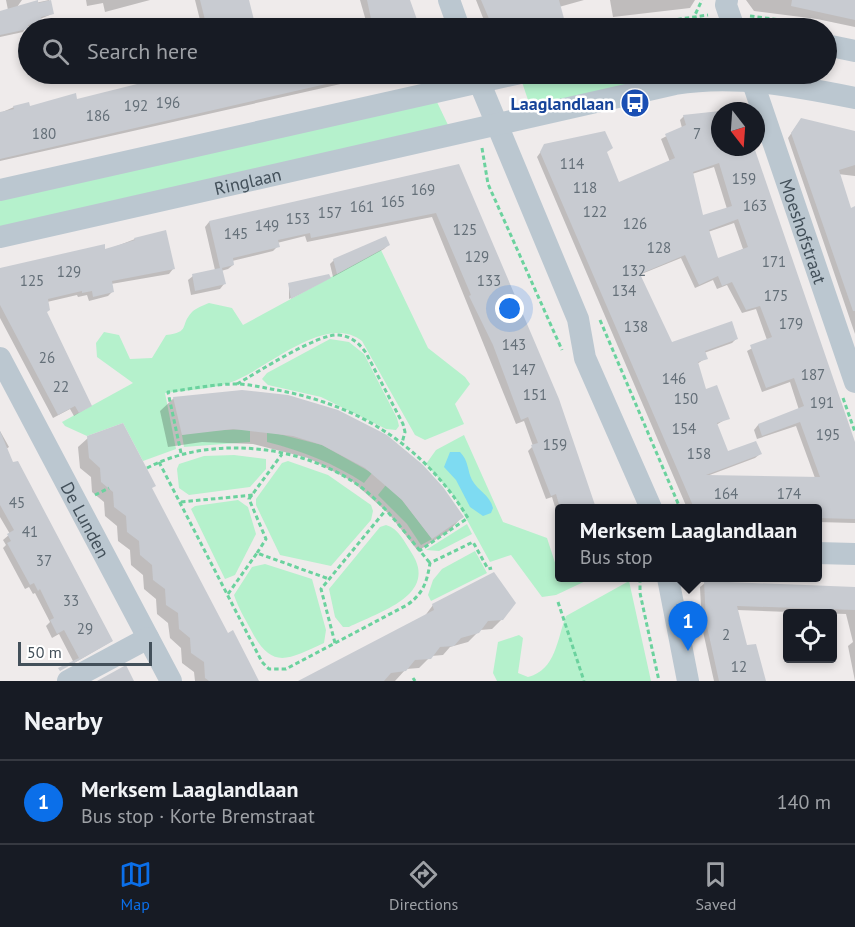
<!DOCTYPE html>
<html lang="en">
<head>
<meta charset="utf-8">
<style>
	body { margin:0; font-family:"PT Sans",sans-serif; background:#20242c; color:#f1f3f6 }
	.controls { position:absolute; right:18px; bottom:18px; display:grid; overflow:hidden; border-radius:6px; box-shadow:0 3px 9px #0003 }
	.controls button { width:54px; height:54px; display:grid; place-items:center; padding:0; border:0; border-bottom:2px solid #363941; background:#171b24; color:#f1f3f6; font:30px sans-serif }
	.compass { position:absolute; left:711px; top:102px; width:54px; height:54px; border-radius:50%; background:#171b24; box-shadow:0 3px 9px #0003; rotate:163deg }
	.scale { position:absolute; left:18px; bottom:15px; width:134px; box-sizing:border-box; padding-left:6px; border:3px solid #43505a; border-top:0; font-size:16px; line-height:21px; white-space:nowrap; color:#43505a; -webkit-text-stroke:4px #fff; paint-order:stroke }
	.you { position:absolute; left:510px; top:309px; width:21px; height:21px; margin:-15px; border:4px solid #fff; border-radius:50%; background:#1a73e8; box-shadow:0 0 0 9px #1a73e833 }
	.badge { display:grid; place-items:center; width:39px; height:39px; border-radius:50%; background:#0b6fe9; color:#fff; font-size:20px; font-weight:700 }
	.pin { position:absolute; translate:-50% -50px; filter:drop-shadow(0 2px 3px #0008) }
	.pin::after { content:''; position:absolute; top:32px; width:21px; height:18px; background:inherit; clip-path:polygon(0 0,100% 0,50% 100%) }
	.popup { position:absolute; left:555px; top:504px; width:267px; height:78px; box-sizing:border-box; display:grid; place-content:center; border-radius:6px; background:#171b24; filter:drop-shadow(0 2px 4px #0005); font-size:20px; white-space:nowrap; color:#9ea1a6 }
	.popup b { font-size:22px; color:#f1f3f6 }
	.popup::after { content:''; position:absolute; left:50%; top:100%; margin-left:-12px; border:12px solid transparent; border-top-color:#171b24 }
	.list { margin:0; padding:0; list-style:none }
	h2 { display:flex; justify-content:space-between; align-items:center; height:78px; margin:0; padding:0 24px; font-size:26px }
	h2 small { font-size:20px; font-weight:400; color:#9ea1a6 }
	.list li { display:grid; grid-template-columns:39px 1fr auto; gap:18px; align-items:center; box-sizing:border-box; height:84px; padding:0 24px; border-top:2px solid #363941 }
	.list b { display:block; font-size:22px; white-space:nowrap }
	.list p { margin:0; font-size:20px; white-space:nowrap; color:#9ea1a6 }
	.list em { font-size:20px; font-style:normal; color:#9ea1a6 }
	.icon { flex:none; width:33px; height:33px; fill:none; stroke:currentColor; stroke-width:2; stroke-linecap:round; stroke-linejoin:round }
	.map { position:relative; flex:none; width:855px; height:681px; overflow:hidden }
	.search { position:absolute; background:#171b24; box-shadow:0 3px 9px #0003; left:18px; right:18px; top:18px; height:66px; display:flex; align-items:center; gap:15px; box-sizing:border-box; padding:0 21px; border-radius:33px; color:#9ea1a6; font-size:22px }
	.sheet { height:162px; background:#171b24 }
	nav { display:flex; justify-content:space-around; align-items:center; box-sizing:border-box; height:84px; border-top:2px solid #363941; background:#171b24; font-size:16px; color:#9ea1a6 }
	nav a { display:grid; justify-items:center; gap:3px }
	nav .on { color:#0b6fe9 }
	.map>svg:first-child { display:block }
	.green { fill:#b5f1cc }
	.water { fill:#7edbf2 }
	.shadow { fill:#0003; fill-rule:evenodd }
	.building { fill:#c8cbd1; fill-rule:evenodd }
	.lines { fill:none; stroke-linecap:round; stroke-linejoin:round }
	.path { stroke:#6bd29e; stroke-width:3; stroke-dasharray:4.5 3; stroke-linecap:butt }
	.minor { stroke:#bbc7d0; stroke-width:22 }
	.labels { text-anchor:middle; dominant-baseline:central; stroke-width:5; stroke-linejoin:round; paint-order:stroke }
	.number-label { font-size:15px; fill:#646f78 }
	.transit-label { font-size:18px; font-weight:bold; fill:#164399; stroke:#fff; text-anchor:end }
	.street-label { font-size:18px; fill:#43505a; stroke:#fff }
</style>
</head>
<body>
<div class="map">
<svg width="855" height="681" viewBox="0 0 855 681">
	<rect width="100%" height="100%" fill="#efebeb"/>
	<g class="green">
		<path d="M561,74H675L530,106L522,82Z"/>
		<path d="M437,102L448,125L0,228V200Z"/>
		<path d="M381,250L428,348L465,377L470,384L455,404L464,424L425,440L415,435L362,341C324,312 266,371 229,383C209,390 185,390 165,393L176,449L143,461L123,423L87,436L65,426L62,422L133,383L97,357L96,343L104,332L119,335L130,359L152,358L166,335C191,332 179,326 192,312C196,308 204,305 209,303L232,308L243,325Z"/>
		<path d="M330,339L349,342L364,354L397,418L399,426L396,430L386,429L321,397L268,385L262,379L267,373Z"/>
		<path d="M250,429V442L184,447L182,435L200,431Z"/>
		<path d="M267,431L322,445L372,473L364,483C333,463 303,451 267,442Z"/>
		<path d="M464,435L503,522L547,538L560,578H592L556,595L542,597L511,555L490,562L454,496L426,464L436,450Z"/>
		<path d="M234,455L266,459V469L250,487L189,495L179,488L177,469L179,464L204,456Z"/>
		<path d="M288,461L328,475L371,505L373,511L371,520L331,566L280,555L256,505V499L282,463Z"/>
		<path d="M386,485L402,500L432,539L421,545L407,524L378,495Z"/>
		<path d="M238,500L248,507L256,534L235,575L225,579L191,509L195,506Z"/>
		<path d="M467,524L472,534L439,551L426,550Z"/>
		<path d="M386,525C399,529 404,541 411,552C440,595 379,612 349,627H343L335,617L329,589L380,527Z"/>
		<path d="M475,551L487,573L431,601L428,595L433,580L442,569Z"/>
		<path d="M265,564L312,579L326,630L324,643C288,659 272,671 251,630C245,619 238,607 234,595L252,567Z"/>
		<path d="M629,581L651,681H497L493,673L498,642L519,635L523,638L518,673L528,677C556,670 557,639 566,616Z"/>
	</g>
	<path class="water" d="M450,452H460C469,461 467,470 472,480C478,491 490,495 493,508L491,513L483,516L470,507L456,480L444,467Z"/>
	<g class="shadow">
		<path d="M6,0H22L17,7L49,0L52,14L40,19L37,25L26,27L23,32L0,37V12L8,10Z"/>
		<path d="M86,0H150L105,12L103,3L87,6Z"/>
		<path d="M195,0H248L254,28H202Z"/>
		<path d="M360,0H408L419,28H368Z"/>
		<path d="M476,0H584L559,7L565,25L561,28H487Z"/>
		<path d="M610,0H695L690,8L613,17Z"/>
		<path d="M746,0H855V27L817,19L754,11Z"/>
		<path d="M212,74H385L0,161V113L14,107L28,108L170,85Z"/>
		<path d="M720,113V147H752L855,450V523L817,522V508H687L537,157L545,146L606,152L619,184L670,162L661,139L682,128L680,120L684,116ZM714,167L727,209L702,217L692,174ZM734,223L743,249L718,260L708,232ZM681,258L695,288L713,280L717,289L727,285L742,313L756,309L767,340L747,351L762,392L790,382L799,410L758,425L754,430L757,439L796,426L815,478L707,476L755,458L760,454L727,453L716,425L728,418L705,391L697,364L706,358L704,353L732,343L737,338L671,344L639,275Z"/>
		<path d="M797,125L855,132V176L838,174L850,210L855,208V334L788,138Z"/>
		<path d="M458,165L581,466L594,508H559V520L552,497L546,499L528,451L533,446L524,421L516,424L432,217L307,242L305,236L277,243L278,246L273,251L232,261L233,265L228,269L221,271L224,284L220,289L191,295L188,280L193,276L215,270L205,227L209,222Z"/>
		<path d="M135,239L173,269L169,274L111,284L112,292L108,296L89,301L87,295L78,297L77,295L47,302L45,313L90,406L74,416L70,409L53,418L0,318V270L104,251Z"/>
		<path d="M388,245L384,249L333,277L330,264L334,260Z"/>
		<path d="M327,279L289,299V284Z"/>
		<path d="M174,398L422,466L462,517L449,531L418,551L389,514L352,481L308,458L253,444L202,442L168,447L160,411Z"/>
		<path d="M0,431L9,447L6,449L13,464L112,641L74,663L59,634L52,638L46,626L50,622L35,593L33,594L29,587L25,589L3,548L6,545L3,540L10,534L0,517Z"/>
		<path d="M88,438L151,489L228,635L258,681H195L194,672L182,663L181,648L170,638L168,623L157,614L156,599L144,589L143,575L131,565L130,550L118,541L117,526L105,516L104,502L92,492L91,477L80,468L78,447Z"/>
		<path d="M705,583L855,588V681L848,646L853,642L846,614L737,610L746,647L765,681H714L702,627L700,587Z"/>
		<path d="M433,605L502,619L492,629L480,630L468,642L450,647L443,655L431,656L419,668L406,669L395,681H301L424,617Z"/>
	</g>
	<g class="building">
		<path d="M38,0V3L51,0L54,14L41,17L42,22L28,25V29L0,35V11Z"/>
		<path d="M200,0H249L256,28H207Z"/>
		<path d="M367,0H410L420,28H373Z"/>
		<path d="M481,0H559L566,26L555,28H493Z"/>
		<path d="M792,0H855V20L791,6Z"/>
		<path d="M208,74H348V79L0,159V112L14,109L13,106L29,102L30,106L76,93L77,99L169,76L171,83Z"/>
		<path d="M720,111V147H754L855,442V519L817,518V508H694L540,152L544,144L605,131L613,148L607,152L619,182L675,158L665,134L686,125L683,115ZM719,163L732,206L703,215L693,172ZM738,219L748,247L718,258L709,230ZM685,255L699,285L718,276L722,286L732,282L746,310L760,306L772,337L750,345L766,388L794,378L804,406L758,424L762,436L800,422L820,477L706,475L762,454L756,441L728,451L717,423L730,419L717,385L706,389L698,362L708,359L705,351L738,339L732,321L672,342L640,274Z"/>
		<path d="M801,118L855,131V165L839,170L851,208L855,206V311H853L791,133Z"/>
		<path d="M459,164L559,399L596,508H560L556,494L551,496L531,445L538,443L528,417L521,420L493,345L469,296L471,295L436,213L311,238L310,233L278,240L280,247L233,258L234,265L222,268L226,284L195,291L192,274L220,268L209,221Z"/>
		<path d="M166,230L175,269L112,281L114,292L93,297L92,291L82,293V291L48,299L50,310L47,312L92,406L79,413L75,406L58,415L0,305V268L105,244V249L135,240L134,238Z"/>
		<path d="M386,236L390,245L337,274L333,259Z"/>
		<path d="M329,274L331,278L291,299L288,283Z"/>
		<path d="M242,390L288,395L338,410L387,435L423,465L443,487L464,517L432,539L402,500L365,468L322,445L293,436L233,429L182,435L173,397Z"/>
		<path d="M123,423L156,486L152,488L228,633L233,630L259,681H209L205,678L204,662L191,653L190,638L179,629L178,613L166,605L165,589L153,580L152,565L140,555L139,541L127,532L126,516L114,507L113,492L101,482L100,468L89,458L87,436Z"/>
		<path d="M0,431L13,462L18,461L113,641L60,671L58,668L79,658L64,630L57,634L50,620L54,618L40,589L38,591L34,583L30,585L7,543L11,541L7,534L14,530L0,505Z"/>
		<path d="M494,572L516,603L503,620L488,621L479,633L461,638L454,646L440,647L431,659L415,660L406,671L391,673L384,681H298L434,610L432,604Z"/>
		<path d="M704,581L855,587V610L737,606L747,645L756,644L766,681H719L706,622Z"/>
		<path d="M126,665L134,681H97Z"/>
	</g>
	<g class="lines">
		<g class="path">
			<path d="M750,16L781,20L780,28"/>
			<path d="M618,28L708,15"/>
			<path d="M697,28L694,17L702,0"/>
			<path d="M482,148L488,184L562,350"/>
			<path d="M600,320L680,508"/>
			<path d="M237,384C258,372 318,333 339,335C351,336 360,344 366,353L403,424L405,432L402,443"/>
			<path d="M843,398L855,432"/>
			<path d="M181,453L168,392C190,389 214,384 236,384C250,384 264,388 277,390C359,405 424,446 468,518L419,551"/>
			<path d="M159,462L262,662L269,669H286L407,605C423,594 427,582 430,563L473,542L488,569L492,568"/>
			<path d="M147,468C210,435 300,444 358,485C386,505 408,537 430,563"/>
			<path d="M95,495L109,488"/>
			<path d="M181,502L253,495"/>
			<path d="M257,553L266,539L249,499L282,454"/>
			<path d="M640,578V593L659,681"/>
			<path d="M228,594L257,553L329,579"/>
			<path d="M558,602L584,681"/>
			<path d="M335,643L321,589L385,511"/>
			<path d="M413,678L415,681"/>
		</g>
		<g class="minor">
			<path d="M449,0L459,28"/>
			<path d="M727,0L726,5L734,28"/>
			<path d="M826,45L855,51"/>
			<path d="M476,74L578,319L585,358L651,508"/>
			<path id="s1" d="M750,74L855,382"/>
			<path d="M0,190L516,74"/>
			<path id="s2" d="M0,237L675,84C735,74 796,86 855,98"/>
			<path id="s3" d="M0,358L171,681"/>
			<path d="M817,553L855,554"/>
			<path d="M668,578L688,681"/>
			<path d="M68,681L148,638"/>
		</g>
	</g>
	<defs>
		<g id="bus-disc" transform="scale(1.5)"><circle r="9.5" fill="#1a4fb4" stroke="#fff"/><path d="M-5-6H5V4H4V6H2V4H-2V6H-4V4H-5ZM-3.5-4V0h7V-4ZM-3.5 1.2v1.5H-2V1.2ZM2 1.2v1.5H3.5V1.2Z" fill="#fff"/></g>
	</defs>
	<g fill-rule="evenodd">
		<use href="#bus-disc" x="635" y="103"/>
	</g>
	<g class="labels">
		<g class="number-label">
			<text x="168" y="102">196</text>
			<text x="136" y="105">192</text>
			<text x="98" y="115">186</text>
			<text x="44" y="133">180</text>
			<text x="697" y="133">7</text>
			<text x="572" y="163">114</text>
			<text x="744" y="178">159</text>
			<text x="585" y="187">118</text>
			<text x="423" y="189">169</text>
			<text x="393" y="201">165</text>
			<text x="755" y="205">163</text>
			<text x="362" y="206">161</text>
			<text x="595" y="211">122</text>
			<text x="330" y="212">157</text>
			<text x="298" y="218">153</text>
			<text x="635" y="223">126</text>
			<text x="267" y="225">149</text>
			<text x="465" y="229">125</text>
			<text x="236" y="233">145</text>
			<text x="659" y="247">128</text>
			<text x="477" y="256">129</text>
			<text x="774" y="261">171</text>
			<text x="634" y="270">132</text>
			<text x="69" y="271">129</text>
			<text x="32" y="280">125</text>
			<text x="489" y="280">133</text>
			<text x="624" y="290">134</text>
			<text x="776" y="295">175</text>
			<text x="791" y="323">179</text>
			<text x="636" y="326">138</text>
			<text x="514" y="344">143</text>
			<text x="47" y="357">26</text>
			<text x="524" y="369">147</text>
			<text x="813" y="374">187</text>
			<text x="674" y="378">146</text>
			<text x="61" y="386">22</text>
			<text x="535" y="394">151</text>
			<text x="686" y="398">150</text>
			<text x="822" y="402">191</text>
			<text x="684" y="428">154</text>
			<text x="828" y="434">195</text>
			<text x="555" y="444">159</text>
			<text x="699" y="453">158</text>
			<text x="726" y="493">164</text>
			<text x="789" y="493">174</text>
			<text x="17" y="502">45</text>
			<text x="30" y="531">41</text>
			<text x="44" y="560">37</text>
			<text x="71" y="600">33</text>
			<text x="85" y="628">29</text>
			<text x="726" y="634">2</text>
			<text x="739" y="666">12</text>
		</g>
		<g class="transit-label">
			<text x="614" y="103">Laaglandlaan</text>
		</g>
		<g class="street-label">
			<text stroke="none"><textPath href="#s2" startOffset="254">Ringlaan</textPath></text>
			<text stroke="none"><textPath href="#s1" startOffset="166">Moeshofstraat</textPath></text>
			<text stroke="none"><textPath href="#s3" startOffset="183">De Lunden</textPath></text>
		</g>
	</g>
</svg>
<div class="controls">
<button><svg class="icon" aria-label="locate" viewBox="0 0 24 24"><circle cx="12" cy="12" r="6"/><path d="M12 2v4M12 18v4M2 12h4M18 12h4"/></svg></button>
</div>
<svg class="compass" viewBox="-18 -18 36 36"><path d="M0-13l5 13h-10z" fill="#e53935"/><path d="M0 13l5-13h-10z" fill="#9ea1a6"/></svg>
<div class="scale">50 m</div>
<div class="you"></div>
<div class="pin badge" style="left:688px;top:651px">1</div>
<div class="popup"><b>Merksem Laaglandlaan</b>Bus stop</div>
<div class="search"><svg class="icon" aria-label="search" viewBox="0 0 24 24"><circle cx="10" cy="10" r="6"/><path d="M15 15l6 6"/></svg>Search here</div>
</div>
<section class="sheet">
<h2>Nearby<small></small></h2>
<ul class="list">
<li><span class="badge">1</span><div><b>Merksem Laaglandlaan</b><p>Bus stop · Korte Bremstraat</p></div><em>140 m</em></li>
</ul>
</section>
<nav>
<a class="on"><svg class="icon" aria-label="map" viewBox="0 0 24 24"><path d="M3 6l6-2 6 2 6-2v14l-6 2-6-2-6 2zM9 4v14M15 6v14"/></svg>Map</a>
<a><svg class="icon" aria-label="directions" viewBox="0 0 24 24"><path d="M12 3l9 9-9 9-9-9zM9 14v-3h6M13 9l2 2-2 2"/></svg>Directions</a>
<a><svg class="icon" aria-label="saved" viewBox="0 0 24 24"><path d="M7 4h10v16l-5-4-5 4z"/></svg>Saved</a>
</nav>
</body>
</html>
